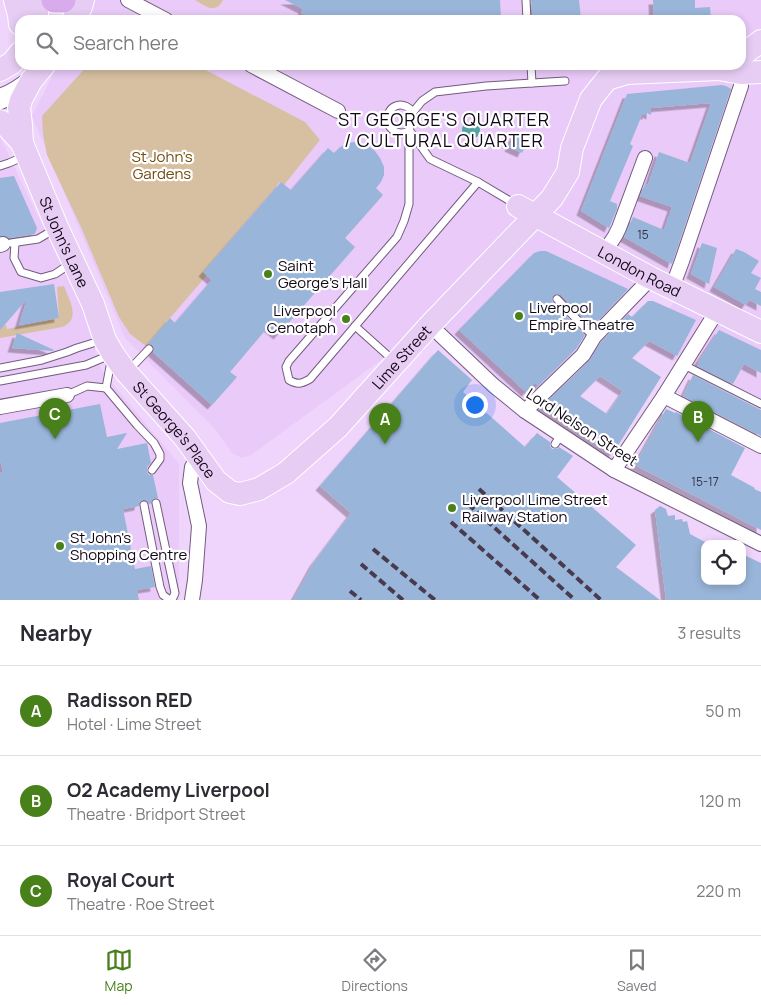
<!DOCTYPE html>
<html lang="en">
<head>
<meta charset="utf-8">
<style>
	body { margin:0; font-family:Manrope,sans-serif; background:#f2f2f3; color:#2b2b33 }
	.controls { position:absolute; right:15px; bottom:15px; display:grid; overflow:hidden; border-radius:10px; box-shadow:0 2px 8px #0003 }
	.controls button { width:45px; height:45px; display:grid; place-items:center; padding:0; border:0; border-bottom:1px solid #e1e1e2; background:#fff; color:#2b2b33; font:25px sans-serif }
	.you { position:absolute; left:474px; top:404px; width:18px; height:18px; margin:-12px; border:4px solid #fff; border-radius:50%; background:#1a73e8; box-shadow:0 0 0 8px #1a73e833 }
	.badge { display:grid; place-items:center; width:32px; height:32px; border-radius:50%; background:#488019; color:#fff; font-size:16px; font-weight:700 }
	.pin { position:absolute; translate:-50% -41px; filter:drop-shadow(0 1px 2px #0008) }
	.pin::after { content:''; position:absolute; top:26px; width:18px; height:15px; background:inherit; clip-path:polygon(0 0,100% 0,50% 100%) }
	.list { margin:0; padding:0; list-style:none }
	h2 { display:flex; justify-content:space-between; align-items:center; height:65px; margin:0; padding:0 20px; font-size:21px }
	h2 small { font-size:16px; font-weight:400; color:#7c7c81 }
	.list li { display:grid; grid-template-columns:32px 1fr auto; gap:15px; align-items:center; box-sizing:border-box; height:90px; padding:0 20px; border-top:1px solid #e1e1e2 }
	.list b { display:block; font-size:19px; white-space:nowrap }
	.list p { margin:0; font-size:16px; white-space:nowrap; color:#7c7c81 }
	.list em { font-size:16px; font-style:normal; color:#7c7c81 }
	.icon { flex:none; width:28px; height:28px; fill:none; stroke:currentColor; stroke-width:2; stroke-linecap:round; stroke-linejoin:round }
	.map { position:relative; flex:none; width:761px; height:600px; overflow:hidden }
	.search { position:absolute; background:#fff; box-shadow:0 2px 8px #0003; left:15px; right:15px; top:15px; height:55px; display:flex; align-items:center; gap:12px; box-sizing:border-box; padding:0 18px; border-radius:15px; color:#7c7c81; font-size:19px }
	.sheet { height:335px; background:#fff }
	nav { display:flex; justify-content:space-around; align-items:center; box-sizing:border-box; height:70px; border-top:1px solid #e1e1e2; background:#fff; font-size:14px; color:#7c7c81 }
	nav a { display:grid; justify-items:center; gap:2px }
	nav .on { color:#488019 }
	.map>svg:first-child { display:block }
	.built { fill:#e9caf9 }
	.green { fill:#d7c0a1 }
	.water { fill:#53a5a4 }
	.building { fill:#99b5d9; fill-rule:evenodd; filter:url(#shadow) }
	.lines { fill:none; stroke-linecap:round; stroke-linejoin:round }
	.lane-casing { stroke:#735b7e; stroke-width:9 }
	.street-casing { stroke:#735b7e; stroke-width:16 }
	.secondary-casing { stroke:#735b7e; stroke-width:22 }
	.primary-casing { stroke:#fff; stroke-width:24 }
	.highway-casing { stroke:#fff; stroke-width:27 }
	.lane { stroke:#fff; stroke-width:7 }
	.street { stroke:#fff; stroke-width:14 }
	.secondary { stroke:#fff; stroke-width:20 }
	.primary { stroke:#e7cdf4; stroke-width:22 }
	.highway { stroke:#d7abec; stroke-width:25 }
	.rail { stroke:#483b4e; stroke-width:4; stroke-dasharray:8 4; stroke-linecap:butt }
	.poi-dot { fill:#488019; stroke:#fff; stroke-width:2 }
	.labels { text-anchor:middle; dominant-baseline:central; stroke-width:4.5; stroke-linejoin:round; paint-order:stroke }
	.number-label { font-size:12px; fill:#323245 }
	.park-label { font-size:15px; fill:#704c0d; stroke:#fff }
	.street-label { font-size:15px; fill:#100714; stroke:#fff }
	.poi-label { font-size:15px; fill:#100714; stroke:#fff; text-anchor:start }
	.quarter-label { font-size:18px; letter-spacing:1px; fill:#100714; stroke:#fff }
</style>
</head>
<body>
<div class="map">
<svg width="761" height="600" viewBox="0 0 761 600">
	<defs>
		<filter id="shadow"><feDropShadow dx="-4.5" dy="4.5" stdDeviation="0" flood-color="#0004"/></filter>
	</defs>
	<rect width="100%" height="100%" fill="#efd4fc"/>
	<g class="built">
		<path d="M91,0H761V405L650,347L649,341L656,335L670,308L680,293L651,278L525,411L429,325L251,455L242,458L232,453L215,429L125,338L32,116L58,65H741V20H81Z"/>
		<path d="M0,137L81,306L102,371L179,464V600H0Z"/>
	</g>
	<g class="green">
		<path d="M195,0H223C215,15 206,6 195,0Z"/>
		<path d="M88,65H196L305,122L320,140L284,185L280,182L203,272L207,275L146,346L130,334L119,317L81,227L47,155L43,134L42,116Z"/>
		<path d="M64,286C69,300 82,320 62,327L0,338V330L4,325H6L7,329L59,318L57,287Z"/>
	</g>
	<circle class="water" cx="471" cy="130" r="9"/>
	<g class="building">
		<path d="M285,0H500L501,20H314L301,13L303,9Z"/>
		<path d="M531,0H579L581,20H533Z"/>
		<path d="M653,0H695V8L710,7L711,20H654Z"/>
		<path d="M722,85L726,86L731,89L672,264L624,237L633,217L664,230L672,207L640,196L645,184L648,185L659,152L690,163L711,103L651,108V115L647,113V115H642L630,144L633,146L610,201L617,204V209L609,228L581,211L627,94Z"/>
		<path d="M515,134L528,140L522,153L509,147Z"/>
		<path d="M354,142L368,146L375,151L380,158L384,167V175L381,182L376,188L383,195L345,238L355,247L278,335L268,327L230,372L237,377L212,405L153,352L154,347L152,345L148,344L170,318L175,323L212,280L203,272L281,182L291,190L328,148L334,153L339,148L347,143Z"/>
		<path d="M14,176L37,228L35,234L9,238L5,236H0V178Z"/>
		<path d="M702,243L717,248L709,284L691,274Z"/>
		<path d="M736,249L744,252L759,261L751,273L761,278L755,289L761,292V306L749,300L746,305L714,287Z"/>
		<path d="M540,251H546L628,289L592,327L561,295L556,294L553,296L552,300L553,303L585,335L576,349L538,386L535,383L526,392L459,330L534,253Z"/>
		<path d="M54,284L59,318L19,325L27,299L0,330V292Z"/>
		<path d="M648,301H653L696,320L677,356L649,341L632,358L661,377L612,455L542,406L589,361L601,342L628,314L632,317ZM600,376L623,391L607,414L580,396Z"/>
		<path d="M719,330L761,350V373L744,364L733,384L697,366L699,363L698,362Z"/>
		<path d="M17,333L54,350L53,351L12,348Z"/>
		<path d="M438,350L472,380L463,392L525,447L537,433L550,442V446L552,449H557L559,447L573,456L557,477L636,545L616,567L660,600H293L314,562L351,513L320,486Z"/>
		<path d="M693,375L761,410V436L683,396Z"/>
		<path d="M100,404L107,437L127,433L117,449L147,443L151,463L147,467V472L149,475H153L158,498L153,499L151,503L149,504L146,500H143L139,503V506L123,509L135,569L151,566L155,587L137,590L139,600H0V473L3,472L0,459V423Z"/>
		<path d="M666,409L675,413L676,412L745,448L731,475L755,488L754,489L761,492V530L635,465Z"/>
		<path d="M660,506L666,509L668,516L675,515V520L682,519L683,522L687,521L690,534L705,542V581H742V554L761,563V600H666L655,510Z"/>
	</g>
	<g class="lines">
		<g class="lane-casing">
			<g id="lane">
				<path d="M526,0L527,20"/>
				<path d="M531,65L532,83"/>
				<path d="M409,131C401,135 393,133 388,124C384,107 402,98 413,112"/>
				<path d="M410,131L430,159L478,182L515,204"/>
				<path d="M0,166L9,163L25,156"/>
				<path d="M478,182L310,379C301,384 298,385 289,380L286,367L289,361L397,237L404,221L409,204V131L413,112L422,101L435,92L486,86L565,81"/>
				<path d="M11,243L38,239L55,229"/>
				<path d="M15,243L14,258L21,272L41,278L55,274L70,264"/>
				<path d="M557,299L594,337"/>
				<path d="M355,326L394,361"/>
				<path d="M111,361L106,388L137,425L154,443L160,454V459L152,470"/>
				<path d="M684,365L761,404"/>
				<path d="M0,368L42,360L67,352L77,348L103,340"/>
				<path d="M129,370L149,349"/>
				<path d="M0,381L86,365L110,355"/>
				<path d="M67,395L87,386L106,388"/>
				<path d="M555,444L561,435"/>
				<path d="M156,503L175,593L172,600"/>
				<path d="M144,505L160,587L163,595L170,600"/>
			</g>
		</g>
		<g class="street-casing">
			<g id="street">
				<path d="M128,0L166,20"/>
				<path d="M251,65L338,111"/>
				<path d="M0,245L3,244"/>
				<path d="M604,253L615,236L619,228L645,158"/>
				<path d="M672,288L682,261L741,86V73"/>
				<path d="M430,325L493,385L525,411L614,470L761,544"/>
				<path d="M664,396L761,446"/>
				<path d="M0,407L67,395"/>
				<path d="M525,411L583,355L594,337L651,278"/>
				<path d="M614,470L664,396L717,311"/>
				<path d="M192,600L195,580L199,526L190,483L192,467L199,456"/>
			</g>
		</g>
		<g class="secondary-casing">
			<path id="secondary" d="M0,99C12,95 21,89 31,81"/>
		</g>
		<g class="primary-casing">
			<g id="primary">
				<path d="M15,0L19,15L20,24"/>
				<path d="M37,0V20"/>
				<path d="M73,20L81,7L83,0"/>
				<path d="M741,56L761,41"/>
				<path d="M0,70L12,63L20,53"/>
				<path id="s1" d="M0,121L5,124L22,143L57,227L93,304L105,340L113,354L126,372L185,438L216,481L230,492L240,494L259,489L286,473L338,427L430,325L552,198L568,172L572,148L591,99L607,79L627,73L719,69L741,73L761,72"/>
				<path d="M22,143L21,125L19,108L21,100L31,81L44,65"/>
				<path id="s2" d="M518,206L651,278L761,332"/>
			</g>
		</g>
		<g class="highway-casing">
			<path id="highway" d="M54,0H63"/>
		</g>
		<use href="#lane" class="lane"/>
		<use href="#street" class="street"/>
		<use href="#secondary" class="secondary"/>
		<use href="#primary" class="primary"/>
		<use href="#highway" class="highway"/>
		<g class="rail">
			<path d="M479,489L601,600"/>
			<path d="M468,504L575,600"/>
			<path d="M451,522L540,600"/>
			<path d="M373,549L435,600"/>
			<path d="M361,564L403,600"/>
			<path d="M350,591L361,600"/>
		</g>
	</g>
	<g class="poi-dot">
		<circle cx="268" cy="274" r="5"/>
		<circle cx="519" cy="316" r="5"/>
		<circle cx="346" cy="319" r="5"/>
		<circle cx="452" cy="508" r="5"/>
		<circle cx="60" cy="546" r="5"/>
	</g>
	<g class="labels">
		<g class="number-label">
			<text x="643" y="234">15</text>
			<text x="705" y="481">15-17</text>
		</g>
		<g class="park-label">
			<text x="162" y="156">St John's<tspan x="162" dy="17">Gardens</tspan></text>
		</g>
		<g class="street-label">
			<text stroke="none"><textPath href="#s1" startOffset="139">St John's Lane</textPath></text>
			<text stroke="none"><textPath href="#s2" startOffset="138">London Road</textPath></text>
			<text stroke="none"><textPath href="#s1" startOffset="668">Lime Street</textPath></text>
			<text transform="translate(582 427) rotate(33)">Lord Nelson Street</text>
			<text stroke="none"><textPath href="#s1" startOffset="359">St George's Place</textPath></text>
		</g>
		<g class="poi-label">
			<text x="278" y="265">Saint<tspan x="278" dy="17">George's Hall</tspan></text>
			<text x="529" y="307">Liverpool<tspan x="529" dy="17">Empire Theatre</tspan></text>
			<text x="336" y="310" text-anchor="end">Liverpool<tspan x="336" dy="17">Cenotaph</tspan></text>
			<text x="462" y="499">Liverpool Lime Street<tspan x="462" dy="17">Railway Station</tspan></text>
			<text x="70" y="537">St John's<tspan x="70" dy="17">Shopping Centre</tspan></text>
		</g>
		<g class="quarter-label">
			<text x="444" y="119">ST GEORGE'S QUARTER<tspan x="444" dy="21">/ CULTURAL QUARTER</tspan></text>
		</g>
	</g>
</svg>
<div class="controls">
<button><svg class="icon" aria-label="locate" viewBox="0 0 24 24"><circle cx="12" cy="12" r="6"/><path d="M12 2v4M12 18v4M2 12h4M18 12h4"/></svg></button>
</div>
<div class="you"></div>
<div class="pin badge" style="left:385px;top:444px">A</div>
<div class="pin badge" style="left:698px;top:442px">B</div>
<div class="pin badge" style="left:55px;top:439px">C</div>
<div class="search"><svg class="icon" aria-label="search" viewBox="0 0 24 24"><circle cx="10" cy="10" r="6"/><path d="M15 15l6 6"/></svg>Search here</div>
</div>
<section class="sheet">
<h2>Nearby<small>3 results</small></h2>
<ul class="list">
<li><span class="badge">A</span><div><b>Radisson RED</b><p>Hotel · Lime Street</p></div><em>50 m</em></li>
<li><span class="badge">B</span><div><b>O2 Academy Liverpool</b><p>Theatre · Bridport Street</p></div><em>120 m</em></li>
<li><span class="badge">C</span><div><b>Royal Court</b><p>Theatre · Roe Street</p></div><em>220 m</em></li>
</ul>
</section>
<nav>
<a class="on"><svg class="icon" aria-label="map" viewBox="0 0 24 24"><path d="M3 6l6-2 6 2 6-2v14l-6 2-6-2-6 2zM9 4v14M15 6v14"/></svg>Map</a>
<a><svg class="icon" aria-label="directions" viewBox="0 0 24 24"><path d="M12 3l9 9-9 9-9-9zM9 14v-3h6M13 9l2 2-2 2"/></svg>Directions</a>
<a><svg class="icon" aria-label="saved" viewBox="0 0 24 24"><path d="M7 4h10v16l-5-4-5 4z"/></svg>Saved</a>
</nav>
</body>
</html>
